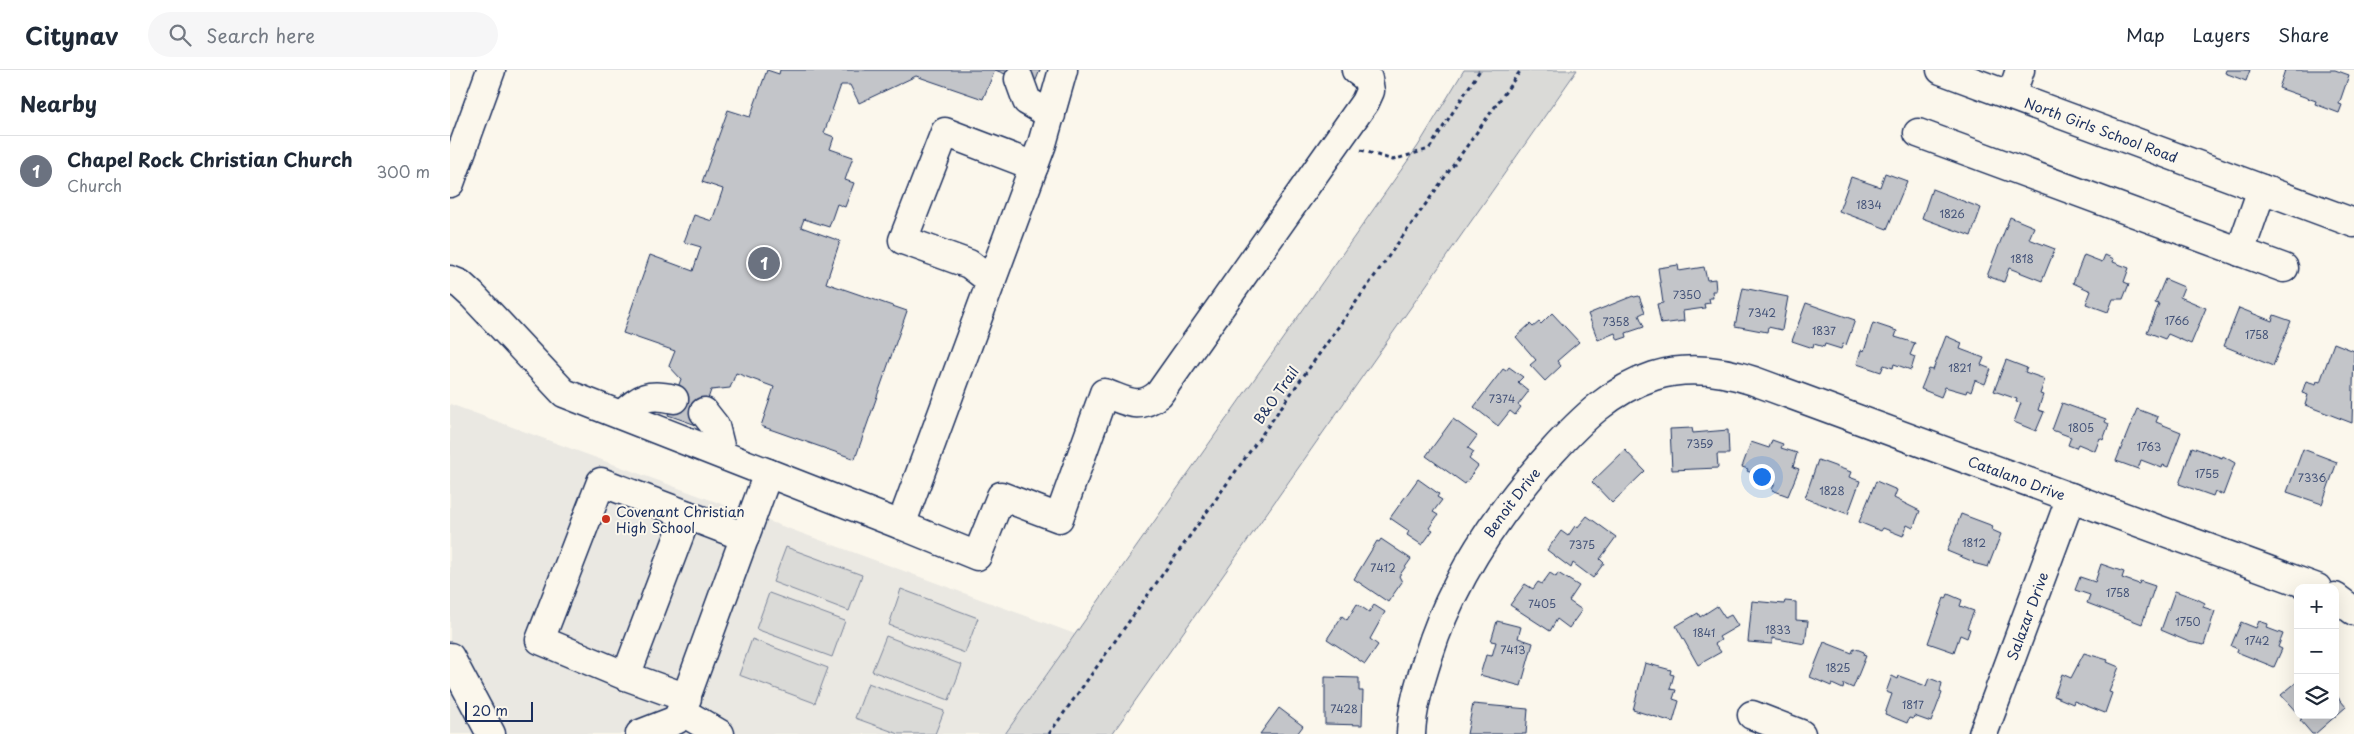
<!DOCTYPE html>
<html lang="en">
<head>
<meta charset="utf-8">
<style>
	body { margin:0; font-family:"Playpen Sans",sans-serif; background:#f6f6f7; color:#1f2937 }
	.controls { position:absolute; right:15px; bottom:15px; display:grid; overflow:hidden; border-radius:10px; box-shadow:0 5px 20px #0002 }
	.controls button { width:45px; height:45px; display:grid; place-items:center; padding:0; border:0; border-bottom:1px solid #e0e1e3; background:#fff; color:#1f2937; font:25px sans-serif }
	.scale { position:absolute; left:15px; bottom:12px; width:68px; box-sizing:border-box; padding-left:5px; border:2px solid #1b2f5e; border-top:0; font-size:14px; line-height:18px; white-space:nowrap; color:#1b2f5e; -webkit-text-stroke:4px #fbf7ec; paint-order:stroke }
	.you { position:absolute; left:1311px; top:406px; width:18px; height:18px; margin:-12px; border:4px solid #fff; border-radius:50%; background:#1a73e8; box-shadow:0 0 0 8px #1a73e833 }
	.badge { display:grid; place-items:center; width:32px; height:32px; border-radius:50%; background:#7c3aed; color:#fff; font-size:16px; font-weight:700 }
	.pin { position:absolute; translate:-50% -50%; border:2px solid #fff; box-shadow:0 1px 5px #0006 }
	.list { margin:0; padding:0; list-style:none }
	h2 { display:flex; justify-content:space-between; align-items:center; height:65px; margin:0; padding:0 20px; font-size:21px }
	h2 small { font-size:16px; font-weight:400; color:#747a83 }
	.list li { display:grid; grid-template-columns:32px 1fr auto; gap:15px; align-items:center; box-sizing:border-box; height:70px; padding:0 20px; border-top:1px solid #e0e1e3 }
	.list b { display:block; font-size:19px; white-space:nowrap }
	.list p { margin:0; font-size:16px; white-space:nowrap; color:#747a83 }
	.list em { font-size:16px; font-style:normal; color:#747a83 }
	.icon { flex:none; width:28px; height:28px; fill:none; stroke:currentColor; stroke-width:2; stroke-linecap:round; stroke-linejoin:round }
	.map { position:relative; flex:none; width:1904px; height:664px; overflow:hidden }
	header { display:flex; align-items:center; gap:30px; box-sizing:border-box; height:70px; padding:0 25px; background:#fff; border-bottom:1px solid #e0e1e3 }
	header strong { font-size:24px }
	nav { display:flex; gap:28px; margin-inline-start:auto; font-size:18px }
	.search { width:350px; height:45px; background:#f6f6f7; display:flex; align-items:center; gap:12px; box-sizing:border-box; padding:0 18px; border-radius:28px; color:#747a83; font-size:19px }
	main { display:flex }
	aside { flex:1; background:#fff }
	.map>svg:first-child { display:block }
	.built { fill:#eae8e2 }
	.green { fill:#dadad7; stroke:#7a849a }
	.building { fill:#c3c5c9; stroke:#1b2f5e }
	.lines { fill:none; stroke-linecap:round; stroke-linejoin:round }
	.minor-casing { stroke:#1b2f5e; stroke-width:31 }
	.major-casing { stroke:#1b2f5e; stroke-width:31 }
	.path { stroke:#1b2f5e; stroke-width:3; stroke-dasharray:4 4; stroke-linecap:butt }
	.minor { stroke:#fbf7ec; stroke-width:28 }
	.major { stroke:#fbf7ec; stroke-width:28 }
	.poi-dot { fill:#c8321e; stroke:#fbf7ec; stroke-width:2 }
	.labels { text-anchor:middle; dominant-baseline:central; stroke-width:4; stroke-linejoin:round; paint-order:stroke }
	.number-label { font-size:11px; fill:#455479 }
	.street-label { font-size:14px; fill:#1b2f5e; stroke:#fbf7ec }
	.poi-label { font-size:14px; fill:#1b2f5e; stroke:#fbf7ec; text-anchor:start }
</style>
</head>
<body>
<header>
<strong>Citynav</strong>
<div class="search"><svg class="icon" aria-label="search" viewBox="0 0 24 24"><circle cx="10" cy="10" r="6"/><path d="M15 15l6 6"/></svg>Search here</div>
<nav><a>Map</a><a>Layers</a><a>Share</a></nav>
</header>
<main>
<aside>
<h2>Nearby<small></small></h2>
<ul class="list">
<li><span class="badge" style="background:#6b7280">1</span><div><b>Chapel Rock Christian Church</b><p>Church</p></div><em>300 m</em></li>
</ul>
</aside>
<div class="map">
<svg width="1904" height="664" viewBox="0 0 1904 664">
	<rect width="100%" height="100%" fill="#fbf7ec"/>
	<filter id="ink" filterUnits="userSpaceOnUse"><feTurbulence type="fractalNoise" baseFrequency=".02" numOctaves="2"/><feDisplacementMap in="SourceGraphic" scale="10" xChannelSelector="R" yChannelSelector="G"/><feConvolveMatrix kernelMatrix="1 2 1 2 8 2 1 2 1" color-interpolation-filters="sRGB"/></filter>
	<g filter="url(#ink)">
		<path class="built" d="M0,334L625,564L555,664H0Z"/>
		<g class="green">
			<path d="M1014,0H1127L662,664H555L968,76Z"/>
			<path d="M336,477L412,505L399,541L323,512Z"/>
			<path d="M451,519L528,548L515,583L439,555Z"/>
			<path d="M319,523L395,551L382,587L306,559Z"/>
			<path d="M436,566L512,595L499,630L422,601Z"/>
			<path d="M302,569L378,598L365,633L289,605Z"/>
			<path d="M418,613L494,641L485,664H449L405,648Z"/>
		</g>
		<g class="building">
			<path d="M317,0L329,4L330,0H590L584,15L545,0L533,29L466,6L409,33L400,15H391L374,63L384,67L380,79L403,87L395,110L404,113L395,137L387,134L379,157L354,149L351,157L390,171L376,213L457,241L405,389L311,356L324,317L286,303L280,318L261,320L249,356L218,345L231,309L219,296L225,281L173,263L200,185L243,201L251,177L234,172L244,145L262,151L273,119L252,112L278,40L300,47Z"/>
			<path d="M1776,0H1800L1796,11L1775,3Z"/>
			<path d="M1835,0H1885L1899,5L1889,34L1892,35L1889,43L1865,34L1866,31L1829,18Z"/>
			<path d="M1435,103L1457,111L1437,159L1389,141L1401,107L1430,117Z"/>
			<path d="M1482,119L1531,138L1521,166L1472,148Z"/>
			<path d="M1560,147L1584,157L1579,169L1605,179L1592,211L1559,198L1554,212L1537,206Z"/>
			<path d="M1634,185L1652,192L1655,185L1664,189L1663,192L1679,198L1674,212L1679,214L1673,229H1663L1658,242L1636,234L1641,221L1623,213Z"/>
			<path d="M1228,195L1229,201L1254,197L1257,210L1265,209L1266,221H1262L1263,228H1259L1260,233L1254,234L1255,238L1233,241L1234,251L1211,254L1207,234L1213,233L1208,198Z"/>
			<path d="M1715,209L1734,217L1730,227L1756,238L1741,274L1718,264L1715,269L1697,262L1709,234L1705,233Z"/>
			<path d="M1293,218L1338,227L1332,260L1318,257L1317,262L1285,256Z"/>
			<path d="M1183,226L1184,227L1189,226L1195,242L1189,245L1194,257L1176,263L1177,267L1168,270L1165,263L1148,270L1138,244Z"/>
			<path d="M1356,233L1405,250L1396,275L1393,274L1391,279L1375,274L1374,277L1364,274L1363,278L1342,271Z"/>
			<path d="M1789,238L1822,251L1824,245L1841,251L1823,296L1774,276Z"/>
			<path d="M1102,243L1129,272L1107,291L1111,296L1095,311L1080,295L1086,290L1066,267L1080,254L1083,257L1089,252L1091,254Z"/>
			<path d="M1423,253L1447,261L1445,267L1465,273L1460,285L1465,287L1461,300L1444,294L1443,298L1434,295L1431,302L1407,294L1411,280L1414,281Z"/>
			<path d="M1496,266L1512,273L1510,279L1534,288L1531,295L1541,299L1535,314L1525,310L1521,322L1517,320L1516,323L1495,317L1491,327L1471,319L1479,299L1483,300Z"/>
			<path d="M1884,273L1904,281L1902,353L1855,335L1858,325L1852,323L1856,311L1866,314L1867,311L1870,312Z"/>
			<path d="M1556,290L1577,298L1575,302L1595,309L1590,324L1593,325L1588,340L1594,342L1586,361L1564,352L1571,333L1566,332L1567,329L1544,321Z"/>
			<path d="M1059,297L1073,307L1068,312L1079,321L1068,335L1071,337L1065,345L1060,341L1048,356L1024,337L1053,299L1056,301Z"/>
			<path d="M1612,333L1656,349L1655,352L1659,354L1653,370L1650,368L1645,381L1628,374L1626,378L1618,375L1621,367L1602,360Z"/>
			<path d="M1687,339L1708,347L1706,352L1731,362L1718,397L1713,395L1712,398L1691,390L1688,399L1666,391Z"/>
			<path d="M1003,349L1027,366L1018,378L1024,382L1019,389L1028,396L1015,414L976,386Z"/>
			<path d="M1242,358L1243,363L1278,360L1279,384H1267L1268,398L1222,400L1220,359Z"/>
			<path d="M1322,370L1333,374L1331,378L1347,383L1343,397L1349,399L1338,426L1322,420L1325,412L1297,401L1298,399L1292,397L1301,372L1319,378Z"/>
			<path d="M1742,377L1772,388L1773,386L1785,393L1773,425L1765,421L1763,426L1729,414Z"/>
			<path d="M1853,379L1887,392L1872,434L1837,422Z"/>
			<path d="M1175,380L1195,401L1162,433L1142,412Z"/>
			<path d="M1368,390L1401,402L1399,407L1410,411L1398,444L1355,428Z"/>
			<path d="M968,409L989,424L987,427L992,430L983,442L988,445L979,458L983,460L972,475L957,465L959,461L940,448Z"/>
			<path d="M1426,411L1447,420L1444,428L1470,441L1463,458L1457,455L1453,466L1433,458L1431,461L1409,452Z"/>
			<path d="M1511,444L1543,456L1542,460L1551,464L1538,497L1523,493L1524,492L1497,481Z"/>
			<path d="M1137,446L1166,467L1150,489L1154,493L1143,508L1123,493L1121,498L1097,480L1111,461L1118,466L1125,456L1127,458Z"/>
			<path d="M931,469L961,489L949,506L952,512L938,532L904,509L927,471L929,472Z"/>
			<path d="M1651,494L1674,502L1672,508L1689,514L1690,511L1705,516L1692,554L1637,533L1640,525L1625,520L1630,507L1645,512Z"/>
			<path d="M1100,503L1106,507L1108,503L1129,516L1119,531L1132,540L1119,558L1107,549L1100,561L1060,535L1075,514L1083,519L1088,512L1092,514Z"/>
			<path d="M1725,521L1747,529L1755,533L1753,537L1765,541L1754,575L1739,572L1711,560Z"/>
			<path d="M1498,524L1512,530L1510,536L1524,541L1517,558L1520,559L1517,568L1510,565L1504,582L1478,573L1494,528L1496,529Z"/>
			<path d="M1302,531L1334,534L1335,531L1346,532V550L1358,551L1355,574L1322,568V574L1298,572Z"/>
			<path d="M907,534L919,542L924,535L935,542L920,569L928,575L915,594L877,569L892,546L897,550Z"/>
			<path d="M1267,536L1275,548L1281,545L1288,556L1269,567L1271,570L1265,574L1271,582L1248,595L1226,556L1248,543L1250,547Z"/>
			<path d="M1047,551L1071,557L1068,568L1083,573L1071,616L1030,605L1036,585L1042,586L1046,572L1041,571Z"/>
			<path d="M1809,551L1818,554L1817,558L1833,564L1828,577L1832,579L1824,597L1787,582L1788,579L1781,576L1791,552L1806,558Z"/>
			<path d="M1374,572L1402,583L1404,578L1414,582L1413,585L1416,586L1403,618L1394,614L1393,619L1382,614L1381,616L1360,607Z"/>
			<path d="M1634,583L1658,590L1657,592L1669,597L1659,622L1662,623L1655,643L1624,631L1623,634L1604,626L1612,604L1621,608Z"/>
			<path d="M1195,593L1221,600L1220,604L1224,605L1220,619L1226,620L1223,629L1229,631L1223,652L1183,640Z"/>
			<path d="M1442,606L1448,609L1449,606L1476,616L1479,608L1492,613L1490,622L1492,623L1481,652L1464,646L1463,649L1459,648L1457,653L1435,644L1442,624L1436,622Z"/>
			<path d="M875,607L909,608V621H913L912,655L875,654Z"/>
			<path d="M1848,611V644L1831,625Z"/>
			<path d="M1885,621L1887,624L1886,625L1896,637L1865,664H1862L1850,650L1852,649L1849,645H1885Z"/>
			<path d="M1023,634L1078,639L1076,664H1017Z"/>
			<path d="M829,638L853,656L847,664H810Z"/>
		</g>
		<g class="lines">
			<g class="minor-casing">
				<g id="minor">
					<path d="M569,9L577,31L601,45"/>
					<path d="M1561,26L1570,0"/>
					<path d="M1468,63L1834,198"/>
					<path d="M0,113L41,0"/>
					<path d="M1790,182L1812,119"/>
					<path d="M0,210L10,214L22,225L114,323L318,403L231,641L226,650L190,664"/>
					<path d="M541,211L519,194L453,170L495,62L584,96"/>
					<path d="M254,342L265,356L272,384"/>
					<path d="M172,345C190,327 199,323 224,329"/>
					<path d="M318,403L451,455L592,74L613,0"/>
					<path d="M451,455L527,486L551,426L609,448L654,323C677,331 688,341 709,324L915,32L920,21L918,9L906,0"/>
					<path d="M1885,527L1904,541"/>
					<path d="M0,587L41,664"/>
					<path d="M176,606L237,445"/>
					<path d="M237,628L176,606L90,570L151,412L295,467"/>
					<path d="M231,641L270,664"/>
					<path d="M1302,645L1351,664"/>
					<path id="s1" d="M961,664C962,638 970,612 978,587C1002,509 1048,442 1102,382C1131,350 1161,320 1204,306C1237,296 1271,300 1304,311L1867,518"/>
					<path id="s2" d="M1533,664L1621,427"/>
				</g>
			</g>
			<g class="major-casing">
				<g id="major">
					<path id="s3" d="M1491,0L1904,153"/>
				</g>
			</g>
			<g class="path">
				<path d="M911,80L943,90L979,79L1030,0"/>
				<path d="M599,664L1071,0"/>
			</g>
			<use href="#minor" class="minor"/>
			<use href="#major" class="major"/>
		</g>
	</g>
	<circle class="poi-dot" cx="156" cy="449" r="5"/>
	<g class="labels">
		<g class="number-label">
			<text x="1419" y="134">1834</text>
			<text x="1502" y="143">1826</text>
			<text x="1572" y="188">1818</text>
			<text x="1237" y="224">7350</text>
			<text x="1312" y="242">7342</text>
			<text x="1727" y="250">1766</text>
			<text x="1166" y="251">7358</text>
			<text x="1374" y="260">1837</text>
			<text x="1807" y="264">1758</text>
			<text x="1510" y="297">1821</text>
			<text x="1052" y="328">7374</text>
			<text x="1631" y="357">1805</text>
			<text x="1250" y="373">7359</text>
			<text x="1699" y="376">1763</text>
			<text x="1757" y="403">1755</text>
			<text x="1862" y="407">7336</text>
			<text x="1382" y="420">1828</text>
			<text x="1524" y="472">1812</text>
			<text x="1132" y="474">7375</text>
			<text x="933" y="497">7412</text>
			<text x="1668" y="522">1758</text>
			<text x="1092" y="533">7405</text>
			<text x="1738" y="551">1750</text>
			<text x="1328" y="559">1833</text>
			<text x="1254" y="562">1841</text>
			<text x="1807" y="570">1742</text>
			<text x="1063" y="579">7413</text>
			<text x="1388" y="597">1825</text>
			<text x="1463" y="634">1817</text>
			<text x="894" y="638">7428</text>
		</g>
		<g class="street-label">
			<text stroke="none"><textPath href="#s3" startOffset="171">North Girls School Road</textPath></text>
			<text transform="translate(826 325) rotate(-55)">B&amp;O Trail</text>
			<text stroke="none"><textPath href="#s1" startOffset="831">Catalano Drive</textPath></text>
			<text stroke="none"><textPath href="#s1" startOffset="256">Benoit Drive</textPath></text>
			<text stroke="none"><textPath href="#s2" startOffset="126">Salazar Drive</textPath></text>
		</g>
		<g class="poi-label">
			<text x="166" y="441">Covenant Christian<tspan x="166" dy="16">High School</tspan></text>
		</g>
	</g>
</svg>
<div class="controls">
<button>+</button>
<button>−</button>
<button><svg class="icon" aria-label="layers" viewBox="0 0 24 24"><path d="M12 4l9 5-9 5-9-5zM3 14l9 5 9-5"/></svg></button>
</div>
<div class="scale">20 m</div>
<div class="you"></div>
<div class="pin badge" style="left:314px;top:193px;background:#6b7280">1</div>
</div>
</main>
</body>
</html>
